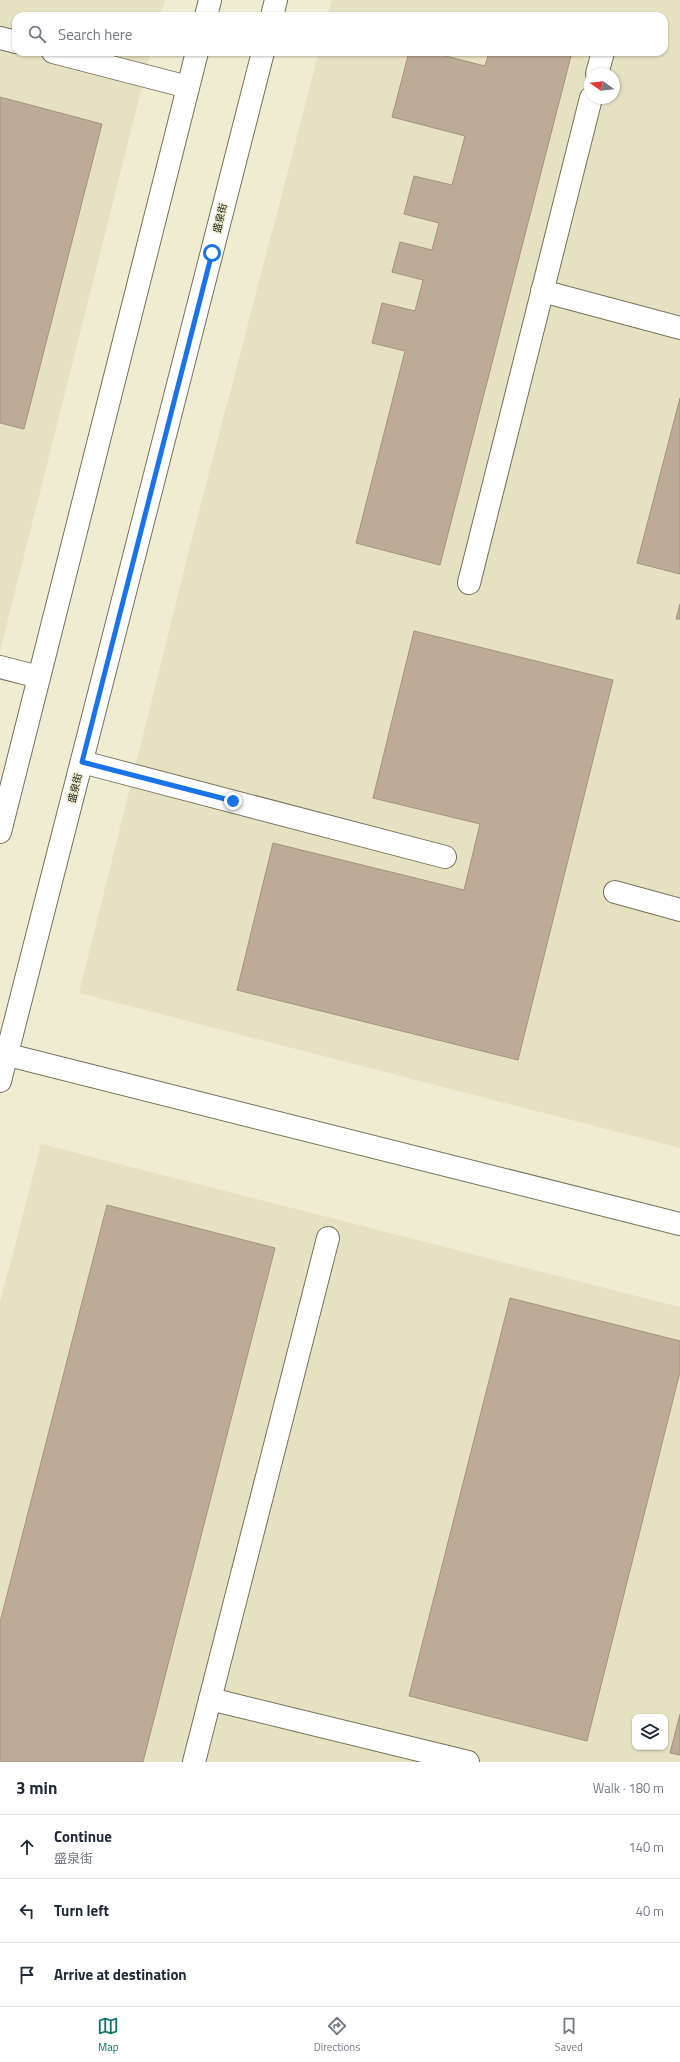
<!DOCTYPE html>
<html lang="en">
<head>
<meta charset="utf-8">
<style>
	body { margin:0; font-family:"Titillium Web","Noto Sans SC",sans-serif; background:#f2f2f3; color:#1f2937 }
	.controls { position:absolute; right:12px; bottom:12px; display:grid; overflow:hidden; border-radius:8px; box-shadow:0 1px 3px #0004 }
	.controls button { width:36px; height:36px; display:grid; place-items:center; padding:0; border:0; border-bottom:1px solid #e0e1e3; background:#fff; color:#1f2937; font:20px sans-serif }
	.compass { position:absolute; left:584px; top:68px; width:36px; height:36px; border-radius:50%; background:#fff; box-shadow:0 1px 3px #0004; rotate:284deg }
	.stop { position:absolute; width:12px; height:12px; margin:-9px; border:3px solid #1a73e8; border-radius:50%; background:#fff }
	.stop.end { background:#1a73e8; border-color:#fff; box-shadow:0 1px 4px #0008 }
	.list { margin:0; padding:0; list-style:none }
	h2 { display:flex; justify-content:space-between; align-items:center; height:52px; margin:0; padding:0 16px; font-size:17px }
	h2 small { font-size:13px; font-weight:400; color:#747a83 }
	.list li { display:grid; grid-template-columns:26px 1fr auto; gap:12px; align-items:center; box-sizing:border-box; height:64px; padding:0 16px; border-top:1px solid #e0e1e3 }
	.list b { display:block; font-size:15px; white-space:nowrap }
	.list p { margin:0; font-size:13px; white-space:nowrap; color:#747a83 }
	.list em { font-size:13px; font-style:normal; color:#747a83 }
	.icon { flex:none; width:22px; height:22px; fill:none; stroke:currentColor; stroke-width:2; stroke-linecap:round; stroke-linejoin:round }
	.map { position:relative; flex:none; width:680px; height:1762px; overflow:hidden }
	.search { position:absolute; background:#fff; box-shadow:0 1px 3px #0004; left:12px; right:12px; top:12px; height:44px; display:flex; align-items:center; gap:10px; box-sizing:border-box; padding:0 14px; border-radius:12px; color:#747a83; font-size:15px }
	.sheet { height:244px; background:#fff }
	nav { display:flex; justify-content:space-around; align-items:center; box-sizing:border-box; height:56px; border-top:1px solid #e0e1e3; background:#fff; font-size:11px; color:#747a83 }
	nav a { display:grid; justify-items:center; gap:2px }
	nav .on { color:#0f766e }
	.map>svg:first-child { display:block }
	.built { fill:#e6e1c1; fill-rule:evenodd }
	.building { fill:#bdab97; stroke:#a4937f }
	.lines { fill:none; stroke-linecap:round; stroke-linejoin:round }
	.minor-casing { stroke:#75725b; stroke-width:24 }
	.major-casing { stroke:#75725b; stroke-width:24 }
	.minor { stroke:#fff; stroke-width:22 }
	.major { stroke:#fff; stroke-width:22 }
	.route { stroke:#1a73e8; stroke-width:5 }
	.labels { text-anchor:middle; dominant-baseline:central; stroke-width:3; stroke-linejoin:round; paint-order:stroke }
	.street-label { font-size:10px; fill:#212017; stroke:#f0ecd2 }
</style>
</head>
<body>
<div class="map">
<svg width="680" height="1762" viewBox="0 0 680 1762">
	<rect width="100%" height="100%" fill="#f0ecd2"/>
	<g class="built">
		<path d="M0,0H165L160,16H16V52H151L0,651Z"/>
		<path d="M332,0H680V1148L79,993L192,538L319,52H664V16H328ZM590,74H614V98H590Z"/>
		<path d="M41,1144L680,1307V1762H0V1303ZM635,1717H665V1747H635Z"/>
	</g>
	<g class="building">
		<path d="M409,52H430L485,66L489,52H572L440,565L356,543L405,351L372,343L382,303L415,311L423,280L392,272L400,242L432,250L439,223L404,214L414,176L452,185L465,136L392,117Z"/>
		<path d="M0,97L102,124L24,429L0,423Z"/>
		<path d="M680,398V574L637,563Z"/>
		<path d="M680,604V619H676Z"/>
		<path d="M414,631L613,680L518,1060L237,990L273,843L464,890L480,824L373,798Z"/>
		<path d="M107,1205L275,1248L143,1762H0V1622Z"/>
		<path d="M510,1298L680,1341V1372L587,1741L409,1696Z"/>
		<path d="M680,1714V1755L670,1753Z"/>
	</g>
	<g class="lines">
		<g class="minor-casing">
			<g id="minor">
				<path d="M0,38L16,42"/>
				<path d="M53,52L188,87"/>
				<path d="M597,74L603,52"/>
				<path d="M542,291L680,328"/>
				<path d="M469,583L591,98"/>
				<path d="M0,667L39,677"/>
				<path d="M82,762L445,857"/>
				<path d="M615,892L680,910"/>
				<path d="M0,1053L680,1224"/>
				<path d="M210,1699L468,1762"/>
				<path d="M194,1762L328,1238"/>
			</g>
		</g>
		<g class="major-casing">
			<g id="major">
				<path d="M206,16L210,0"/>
				<path d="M272,16L276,0"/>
				<path d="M0,832L197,52"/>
				<path d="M0,1081L263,52"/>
			</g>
		</g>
		<use href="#minor" class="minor"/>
		<use href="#major" class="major"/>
	</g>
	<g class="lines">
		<path class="route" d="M212,253L82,762L233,801"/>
	</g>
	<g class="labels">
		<g class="street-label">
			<text transform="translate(220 218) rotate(-76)">盛泉街</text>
			<text transform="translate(75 788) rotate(-76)">盛泉街</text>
		</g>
	</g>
</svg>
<div class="controls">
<button><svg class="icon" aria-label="layers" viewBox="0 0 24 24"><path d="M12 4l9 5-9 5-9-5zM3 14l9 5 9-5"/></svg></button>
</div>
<svg class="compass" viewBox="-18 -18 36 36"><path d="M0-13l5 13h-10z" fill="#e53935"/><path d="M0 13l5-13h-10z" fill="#747a83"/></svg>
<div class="stop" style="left:212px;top:253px"></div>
<div class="stop end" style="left:233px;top:801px"></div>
<div class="search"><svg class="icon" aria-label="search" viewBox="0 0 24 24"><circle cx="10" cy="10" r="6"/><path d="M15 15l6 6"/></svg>Search here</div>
</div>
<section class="sheet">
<h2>3 min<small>Walk · 180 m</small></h2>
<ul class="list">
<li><svg class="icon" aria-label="ahead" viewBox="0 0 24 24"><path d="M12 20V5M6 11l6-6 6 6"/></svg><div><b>Continue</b><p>盛泉街</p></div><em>140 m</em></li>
<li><svg class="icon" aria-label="left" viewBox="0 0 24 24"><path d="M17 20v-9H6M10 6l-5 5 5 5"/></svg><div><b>Turn left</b></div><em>40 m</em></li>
<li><svg class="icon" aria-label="arrive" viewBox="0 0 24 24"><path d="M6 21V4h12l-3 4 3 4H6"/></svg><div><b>Arrive at destination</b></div></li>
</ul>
</section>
<nav>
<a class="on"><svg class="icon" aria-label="map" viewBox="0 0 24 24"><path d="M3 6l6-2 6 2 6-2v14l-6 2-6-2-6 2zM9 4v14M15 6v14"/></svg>Map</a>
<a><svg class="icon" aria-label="directions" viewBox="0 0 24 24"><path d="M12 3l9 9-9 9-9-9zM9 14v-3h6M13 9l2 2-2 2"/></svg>Directions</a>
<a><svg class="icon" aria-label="saved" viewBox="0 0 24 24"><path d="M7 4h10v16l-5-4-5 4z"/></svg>Saved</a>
</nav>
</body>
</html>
